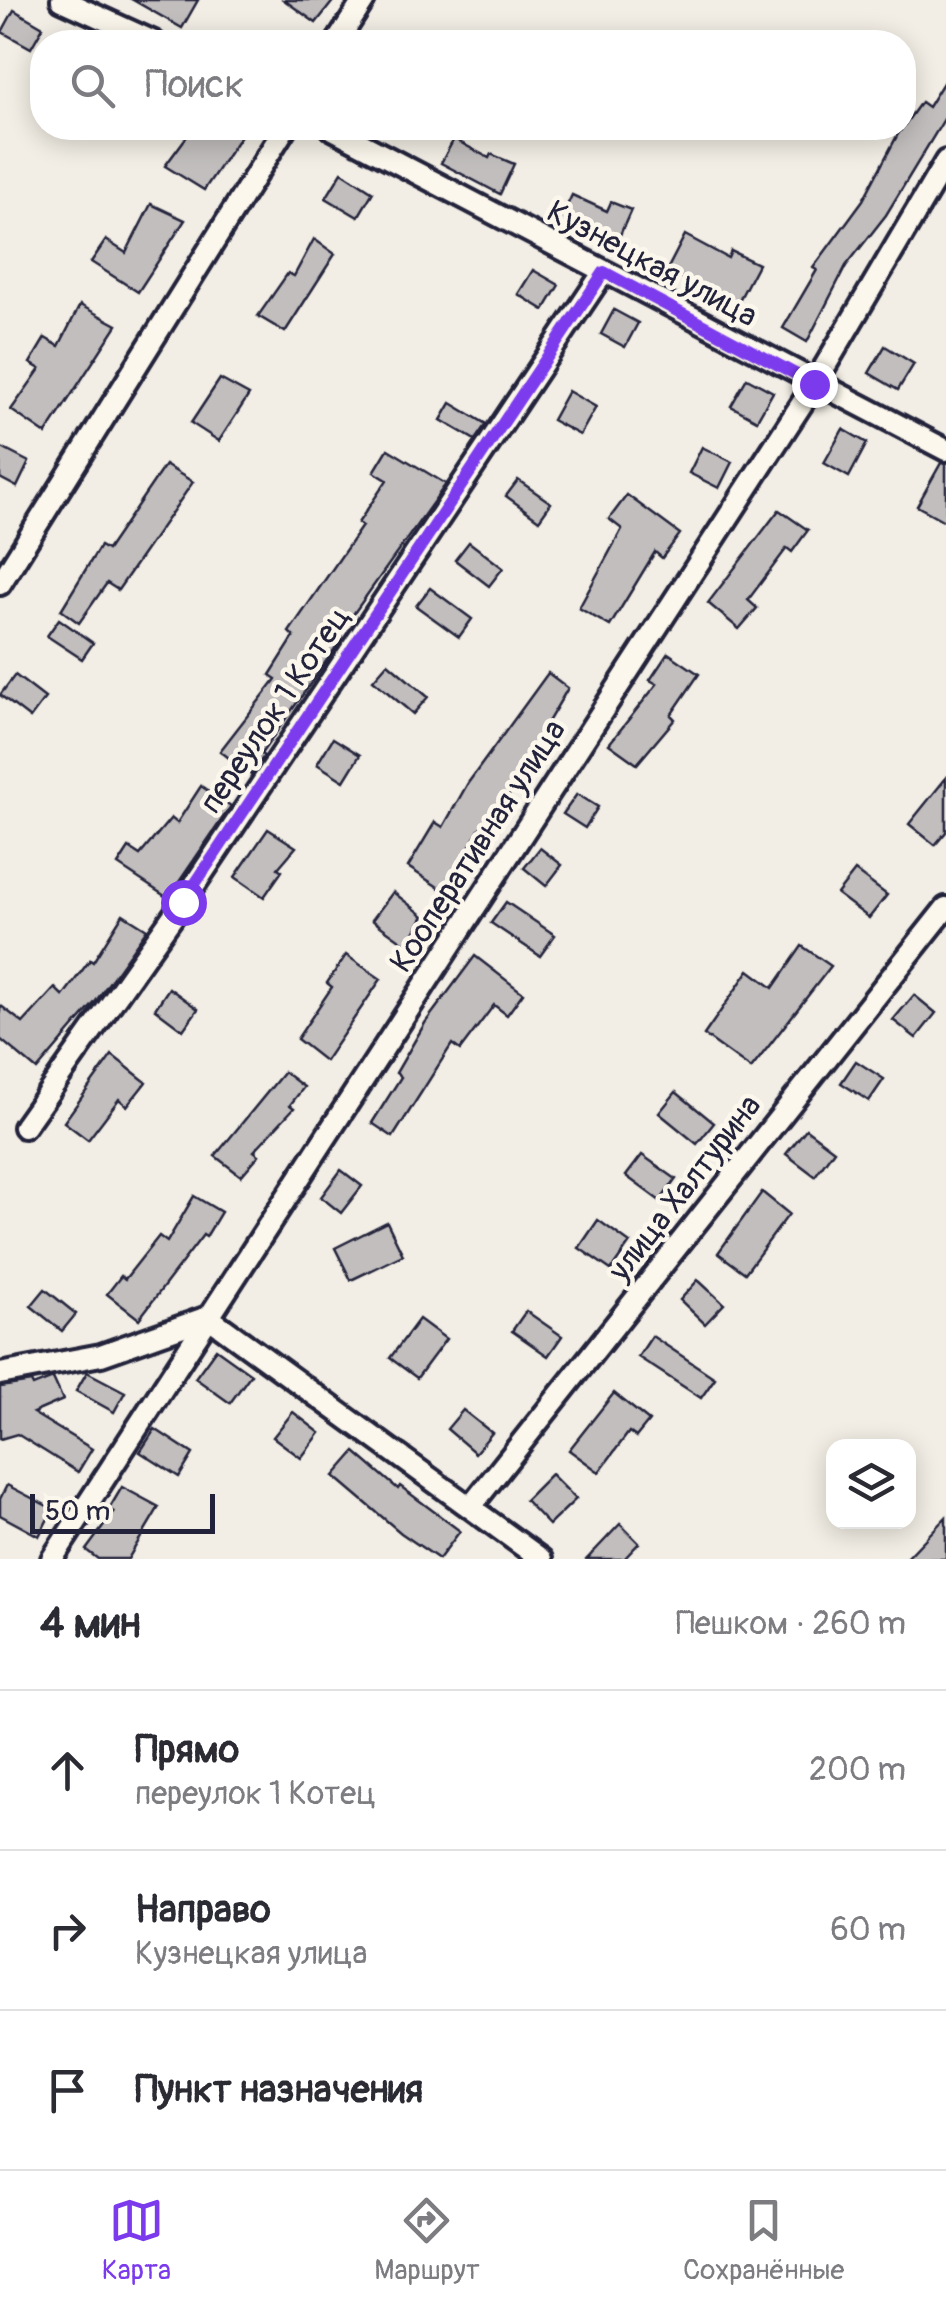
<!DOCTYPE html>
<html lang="ru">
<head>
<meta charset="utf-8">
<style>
	body { margin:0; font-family:Pangolin,sans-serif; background:#f2f2f3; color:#2b2b33 }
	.controls { position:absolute; right:30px; bottom:30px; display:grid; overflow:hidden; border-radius:20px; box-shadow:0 5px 25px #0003 }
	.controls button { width:90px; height:90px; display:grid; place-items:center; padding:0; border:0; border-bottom:2px solid #e1e1e2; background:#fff; color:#2b2b33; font:50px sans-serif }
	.scale { position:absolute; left:30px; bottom:25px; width:185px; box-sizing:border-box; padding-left:10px; border:5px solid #22223b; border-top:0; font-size:28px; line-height:35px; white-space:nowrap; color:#22223b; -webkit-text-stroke:8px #fbf7ec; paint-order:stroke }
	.stop { position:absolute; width:30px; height:30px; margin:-22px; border:8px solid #7c3aed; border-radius:50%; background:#fff }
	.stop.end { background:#7c3aed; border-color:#fff; box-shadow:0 2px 10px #0008 }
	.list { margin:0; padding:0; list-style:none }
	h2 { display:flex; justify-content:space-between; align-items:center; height:130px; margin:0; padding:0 40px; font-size:42px }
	h2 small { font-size:32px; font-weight:400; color:#7c7c81 }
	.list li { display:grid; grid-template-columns:65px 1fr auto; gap:30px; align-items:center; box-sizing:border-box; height:160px; padding:0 40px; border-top:2px solid #e1e1e2 }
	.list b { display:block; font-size:38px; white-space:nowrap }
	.list p { margin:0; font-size:32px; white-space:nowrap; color:#7c7c81 }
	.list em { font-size:32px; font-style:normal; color:#7c7c81 }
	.icon { flex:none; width:55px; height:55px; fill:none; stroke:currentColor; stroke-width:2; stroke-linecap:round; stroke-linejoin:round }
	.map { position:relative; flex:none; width:946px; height:1559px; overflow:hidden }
	.search { position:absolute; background:#fff; box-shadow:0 5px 25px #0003; left:30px; right:30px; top:30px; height:110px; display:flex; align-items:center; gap:25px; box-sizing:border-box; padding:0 35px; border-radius:40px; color:#7c7c81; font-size:38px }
	.sheet { height:610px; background:#fff }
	nav { display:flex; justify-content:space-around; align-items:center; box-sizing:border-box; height:140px; border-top:2px solid #e1e1e2; background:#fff; font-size:28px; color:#7c7c81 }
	nav a { display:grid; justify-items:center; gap:5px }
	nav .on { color:#7c3aed }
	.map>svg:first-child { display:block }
	.building { fill:#c2bebe; stroke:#22223b; stroke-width:2.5 }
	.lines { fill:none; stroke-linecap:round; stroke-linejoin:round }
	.minor-casing { stroke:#22223b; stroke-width:28 }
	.minor { stroke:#fbf7ec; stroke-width:20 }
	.route { stroke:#7c3aed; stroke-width:12 }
	.labels { text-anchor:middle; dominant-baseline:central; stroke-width:9; stroke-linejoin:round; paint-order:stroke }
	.street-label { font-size:32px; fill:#22223b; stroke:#fbf7ec }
</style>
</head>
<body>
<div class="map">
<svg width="946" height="1559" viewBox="0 0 946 1559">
	<rect width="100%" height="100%" fill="#f2eee5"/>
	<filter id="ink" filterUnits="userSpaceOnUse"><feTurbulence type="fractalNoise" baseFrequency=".01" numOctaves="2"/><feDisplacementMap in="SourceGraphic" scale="20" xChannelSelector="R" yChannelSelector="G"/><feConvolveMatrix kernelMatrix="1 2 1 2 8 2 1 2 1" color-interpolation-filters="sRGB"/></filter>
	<g filter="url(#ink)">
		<g class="building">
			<path d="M133,0H198L182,28Z"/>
			<path d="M284,0H334L316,23Z"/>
			<path d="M14,10L43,27L31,48L2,32Z"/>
			<path d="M946,78V116L886,215L846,266L807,342L783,328L817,270L813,268L863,200L898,134L921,102L928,107Z"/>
			<path d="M193,128H246L204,190L165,166Z"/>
			<path d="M454,139L489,158L491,154L514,164L500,194L441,163Z"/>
			<path d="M342,172L373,192L358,217L326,198Z"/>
			<path d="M572,195L607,211L611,202L631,210L616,244L558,225Z"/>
			<path d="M151,204L185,220L138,292L91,262L106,240L126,253Z"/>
			<path d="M685,235L728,258L731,251L758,264L736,306L667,270Z"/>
			<path d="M314,239L335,254L285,332L258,316L288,273L294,276Z"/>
			<path d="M533,270L559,285L544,310L518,294Z"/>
			<path d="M80,305L117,325L46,434L11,410L40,369L30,363L45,338L59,346Z"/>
			<path d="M614,310L638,323L625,347L601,334Z"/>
			<path d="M885,346L914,364L898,390L869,373Z"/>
			<path d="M747,378L773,392L757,420L731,406Z"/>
			<path d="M220,379L249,395L219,441L191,423Z"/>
			<path d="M568,391L596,407L580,435L552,420Z"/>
			<path d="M451,403L486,424L475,440L441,420Z"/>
			<path d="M843,429L867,443L849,477L824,463Z"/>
			<path d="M0,447L29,462L17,487L0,478Z"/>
			<path d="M702,447L732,462L719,488L689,473Z"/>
			<path d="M388,449L446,484L337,637L341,640L261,754L264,756L251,775L220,751L276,679L270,675L294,637L289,632L362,526L358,523L387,480L374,472Z"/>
			<path d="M941,463L946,464V522L917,506Z"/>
			<path d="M165,465L193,482L118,590L107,583L79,623L61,610L100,546L107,550Z"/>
			<path d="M518,480L551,503L539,520L506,496Z"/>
			<path d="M627,495L680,534L662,558L655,552L610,626L579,608L622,529L609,519Z"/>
			<path d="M779,510L808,530L792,552L787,548L748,600L757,608L739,629L708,603Z"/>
			<path d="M469,542L503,568L489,586L455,560Z"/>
			<path d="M430,588L472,619L459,637L416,606Z"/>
			<path d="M59,619L93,643L82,659L47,636Z"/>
			<path d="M668,653L699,674L671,715L675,719L637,764L609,744L657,684L650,680Z"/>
			<path d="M388,663L428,697L413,714L373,680Z"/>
			<path d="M548,673L568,688L542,732L548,736L485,831L480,828L444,891L408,867L435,822L443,827L468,783Z"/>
			<path d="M15,675L45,698L30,718L0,695Z"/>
			<path d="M333,738L360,755L344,781L317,764Z"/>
			<path d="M946,778V832L935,845L909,824Z"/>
			<path d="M201,786L231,806L168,898L118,865L129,848L140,855L171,818L177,823Z"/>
			<path d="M577,794L598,807L585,828L563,814Z"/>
			<path d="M268,829L296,847L278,868L282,871L264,897L235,877Z"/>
			<path d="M540,848L562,865L546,886L524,868Z"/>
			<path d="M855,871L887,895L869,918L837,894Z"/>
			<path d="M393,892L424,916L407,945L372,920Z"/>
			<path d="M506,902L555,935L540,956L491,923Z"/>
			<path d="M123,914L147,929L96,1001L37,1070L0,1039V1005L23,1023L55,988L63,996L90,960L93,962Z"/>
			<path d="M802,946L831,966L751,1069L704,1035L749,970L773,988Z"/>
			<path d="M346,955L381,979L325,1061L297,1039L332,987L327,983Z"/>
			<path d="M475,956L523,993L507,1015L494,1005L460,1050L452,1044L393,1137L372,1123L401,1077L396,1073L425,1023Z"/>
			<path d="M169,988L198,1009L183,1030L155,1009Z"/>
			<path d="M914,995L936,1013L916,1038L893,1020Z"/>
			<path d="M112,1055L146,1082L127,1106L119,1099L88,1140L64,1122Z"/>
			<path d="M856,1061L884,1079L869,1101L841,1083Z"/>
			<path d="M284,1072L304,1087L290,1105L294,1108L254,1151L259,1155L241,1176L215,1156Z"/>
			<path d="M676,1092L714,1123L697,1144L659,1113Z"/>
			<path d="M806,1129L834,1150L815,1176L786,1154Z"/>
			<path d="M642,1155L676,1179L660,1201L626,1176Z"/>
			<path d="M341,1170L362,1186L341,1213L321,1197Z"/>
			<path d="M762,1192L789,1214L745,1273L718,1253Z"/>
			<path d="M194,1196L221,1212L206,1237L203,1235L139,1319L107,1294L121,1276L125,1279L159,1236L167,1242Z"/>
			<path d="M598,1220L630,1243L611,1270L579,1248Z"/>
			<path d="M387,1222L403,1255L351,1280L335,1248Z"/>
			<path d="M698,1280L724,1304L705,1324L680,1300Z"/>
			<path d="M45,1289L76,1314L62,1331L31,1306Z"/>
			<path d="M526,1311L562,1336L548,1356L512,1331Z"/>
			<path d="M419,1319L446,1339L417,1378L390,1358Z"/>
			<path d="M652,1336L715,1378L701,1398L638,1357Z"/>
			<path d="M216,1349L251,1374L230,1403L195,1378Z"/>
			<path d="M87,1372L125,1392L114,1412L76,1391Z"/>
			<path d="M53,1378L63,1400L33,1413L92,1449L78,1472L17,1434L0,1439V1387L31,1382L33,1386Z"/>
			<path d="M614,1393L649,1421L636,1437L629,1432L599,1472L569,1450Z"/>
			<path d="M463,1410L492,1433L475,1453L447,1429Z"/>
			<path d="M293,1412L320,1433L301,1458L273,1437Z"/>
			<path d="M155,1429L193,1454L179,1477L140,1452Z"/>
			<path d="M355,1452L398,1489L400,1486L460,1531L439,1559L401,1533L334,1476Z"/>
			<path d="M551,1474L576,1499L549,1525L525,1500Z"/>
			<path d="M7,1485L53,1509L39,1536L0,1515V1499Z"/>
			<path d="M122,1487L159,1507L128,1559H98L86,1550L114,1512L109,1509Z"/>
			<path d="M946,1517V1559H906Z"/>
			<path d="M620,1524L639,1543L624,1559H587Z"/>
		</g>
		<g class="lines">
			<g class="minor-casing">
				<g id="minor">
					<path d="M62,0L154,42"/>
					<path d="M337,42L364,0"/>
					<path d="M331,128L946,450"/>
					<path d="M0,584L285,128"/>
					<path d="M24,1127L183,902L603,273"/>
					<path d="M0,1374L101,1355L208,1317L541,1559"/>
					<path d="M472,1505L946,908"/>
					<path d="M52,1559L814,385L946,161"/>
				</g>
			</g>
			<use href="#minor" class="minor"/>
		</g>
	</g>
	<g class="lines" filter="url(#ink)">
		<path class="route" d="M183,902L604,272L814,384"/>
	</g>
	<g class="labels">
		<g class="street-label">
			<text transform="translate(652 264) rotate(28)">Кузнецкая улица</text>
			<text transform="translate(275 710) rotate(-56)">переулок 1 Котец</text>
			<text transform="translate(478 846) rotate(-57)">Кооперативная улица</text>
			<text transform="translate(685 1188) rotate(-52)">улица Халтурина</text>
		</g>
	</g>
</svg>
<div class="controls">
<button><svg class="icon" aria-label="layers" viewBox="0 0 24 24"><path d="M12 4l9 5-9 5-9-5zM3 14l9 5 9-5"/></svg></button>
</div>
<div class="scale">50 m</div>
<div class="stop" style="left:183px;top:902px"></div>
<div class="stop end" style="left:814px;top:384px"></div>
<div class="search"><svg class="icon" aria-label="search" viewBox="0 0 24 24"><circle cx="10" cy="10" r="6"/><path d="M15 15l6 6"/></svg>Поиск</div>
</div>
<section class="sheet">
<h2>4 мин<small>Пешком · 260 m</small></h2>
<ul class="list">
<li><svg class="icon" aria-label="ahead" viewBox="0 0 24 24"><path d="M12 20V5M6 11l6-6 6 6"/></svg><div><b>Прямо</b><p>переулок 1 Котец</p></div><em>200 m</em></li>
<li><svg class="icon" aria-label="right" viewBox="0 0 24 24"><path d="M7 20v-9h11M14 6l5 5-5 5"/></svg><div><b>Направо</b><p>Кузнецкая улица</p></div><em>60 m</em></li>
<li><svg class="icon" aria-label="arrive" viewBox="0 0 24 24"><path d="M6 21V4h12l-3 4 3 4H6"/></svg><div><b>Пункт назначения</b></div></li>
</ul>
</section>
<nav>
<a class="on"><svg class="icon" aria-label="map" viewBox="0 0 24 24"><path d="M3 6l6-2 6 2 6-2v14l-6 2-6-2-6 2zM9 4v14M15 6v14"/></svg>Карта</a>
<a><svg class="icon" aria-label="directions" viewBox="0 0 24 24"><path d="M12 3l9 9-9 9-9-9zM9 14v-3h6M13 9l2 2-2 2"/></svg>Маршрут</a>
<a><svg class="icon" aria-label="saved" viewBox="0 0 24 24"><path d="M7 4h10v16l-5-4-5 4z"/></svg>Сохранённые</a>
</nav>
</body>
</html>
